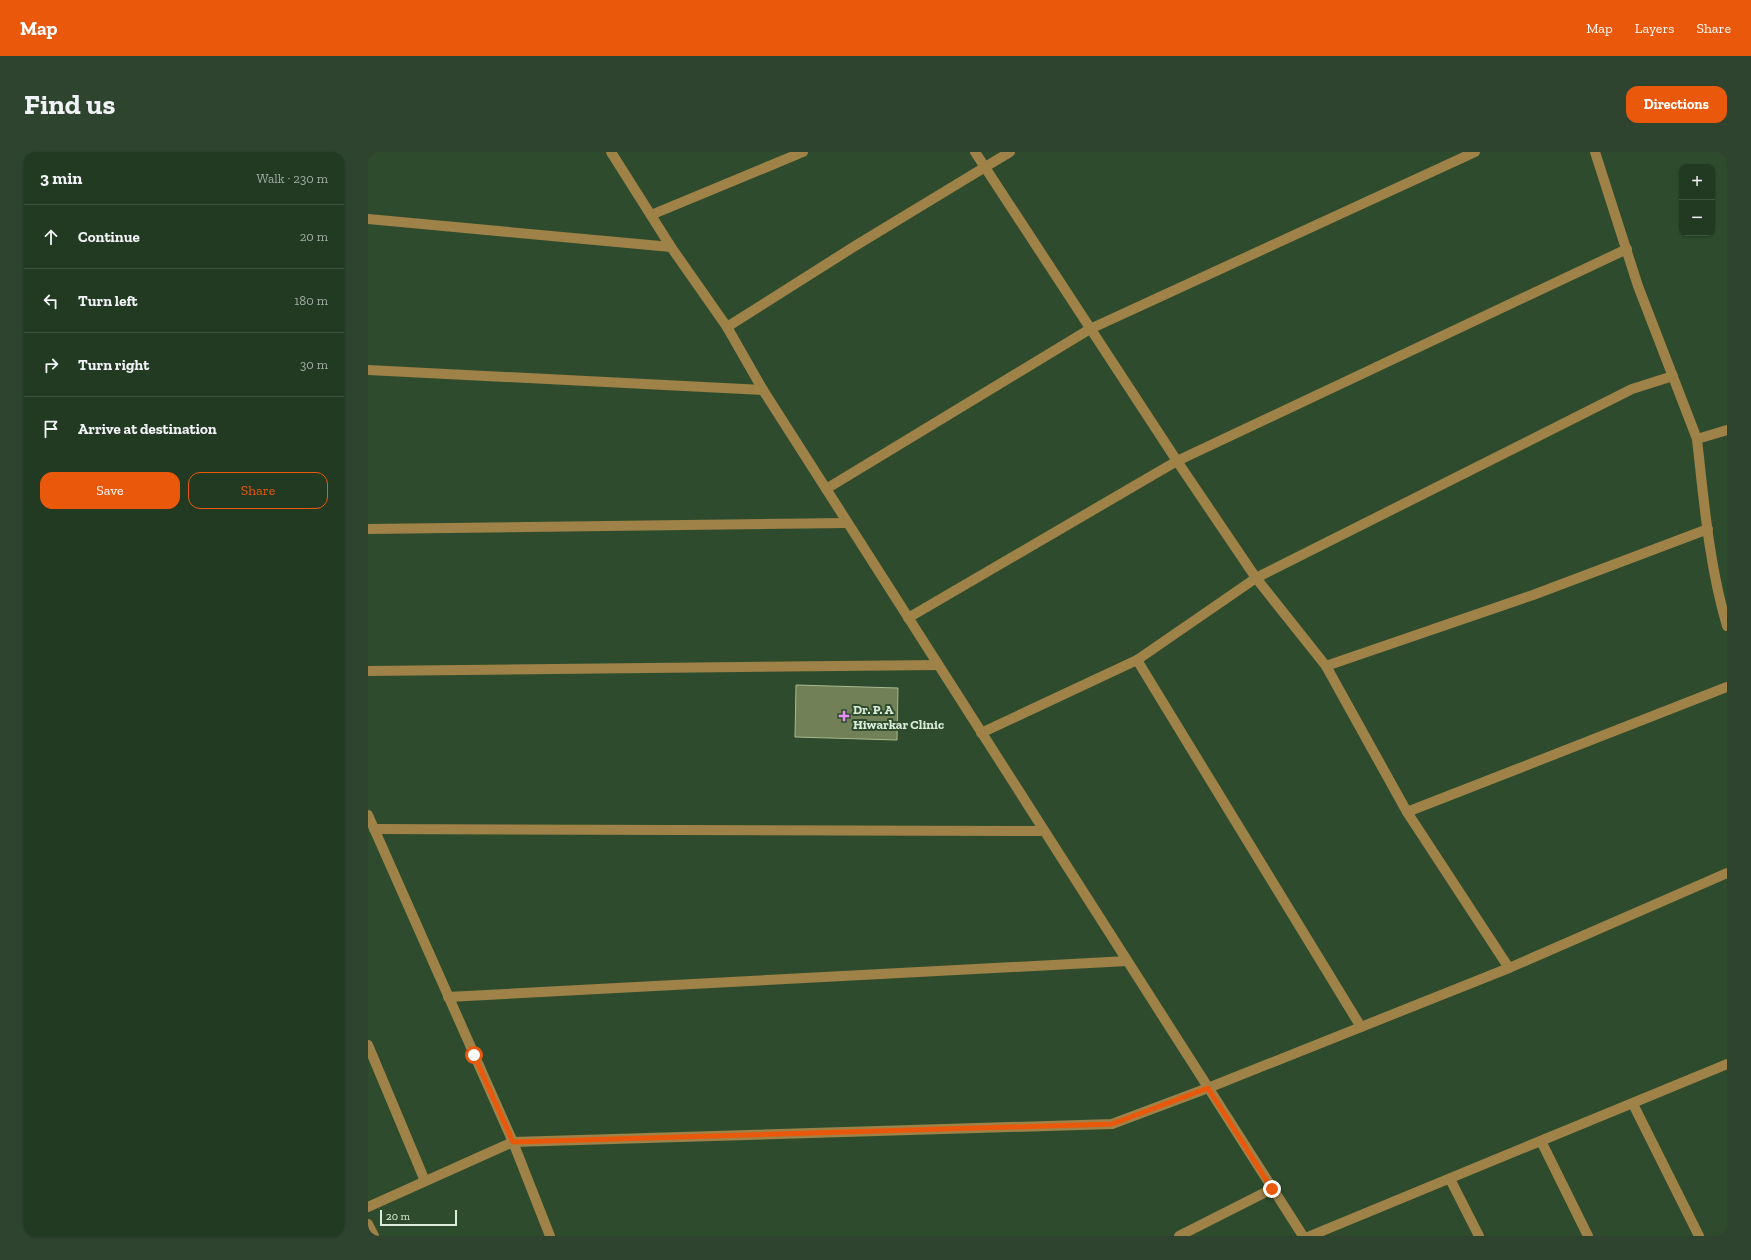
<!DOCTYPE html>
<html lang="en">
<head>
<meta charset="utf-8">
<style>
	body { margin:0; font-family:"Zilla Slab",serif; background:#2e442f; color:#f1f3f6 }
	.controls { position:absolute; right:12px; top:12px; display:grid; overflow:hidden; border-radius:8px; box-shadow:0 1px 3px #0004 }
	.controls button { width:36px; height:36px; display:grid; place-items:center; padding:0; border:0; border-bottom:1px solid #3f5340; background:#223922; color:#f1f3f6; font:20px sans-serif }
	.scale { position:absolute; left:12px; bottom:10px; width:77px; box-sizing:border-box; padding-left:4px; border:2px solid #dbedda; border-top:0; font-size:11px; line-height:14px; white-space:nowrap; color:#dbedda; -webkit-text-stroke:3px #2e4c2d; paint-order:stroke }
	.stop { position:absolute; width:12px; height:12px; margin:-9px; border:3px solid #ea580c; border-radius:50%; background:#fff }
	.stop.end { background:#ea580c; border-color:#fff; box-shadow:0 1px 4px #0008 }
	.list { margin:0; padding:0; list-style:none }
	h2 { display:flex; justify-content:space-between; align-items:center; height:52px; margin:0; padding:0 16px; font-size:17px }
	h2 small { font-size:13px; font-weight:400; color:#a2aca5 }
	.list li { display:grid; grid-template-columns:26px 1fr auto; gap:12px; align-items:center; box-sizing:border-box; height:64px; padding:0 16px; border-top:1px solid #3f5340 }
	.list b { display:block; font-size:15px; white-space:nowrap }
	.list em { font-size:13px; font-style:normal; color:#a2aca5 }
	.actions { display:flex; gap:8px; padding:12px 16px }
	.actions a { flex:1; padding:9px 0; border:1px solid #ea580c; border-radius:12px; text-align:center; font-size:14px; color:#ea580c }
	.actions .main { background:#ea580c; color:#fff }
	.icon { flex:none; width:22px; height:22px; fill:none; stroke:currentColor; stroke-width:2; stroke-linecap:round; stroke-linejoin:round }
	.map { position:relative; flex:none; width:1359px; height:1084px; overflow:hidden; border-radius:12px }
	header { display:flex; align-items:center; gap:24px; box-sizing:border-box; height:56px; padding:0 20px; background:#ea580c; color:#fff }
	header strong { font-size:19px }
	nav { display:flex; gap:22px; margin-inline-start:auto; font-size:14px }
	.intro { display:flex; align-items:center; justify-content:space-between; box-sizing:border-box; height:96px; padding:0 24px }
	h1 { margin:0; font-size:28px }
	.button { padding:10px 18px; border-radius:12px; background:#ea580c; color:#fff; font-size:14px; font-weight:700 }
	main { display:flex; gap:24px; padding:0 24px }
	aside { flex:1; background:#223922; border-radius:12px; box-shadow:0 1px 3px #0004 }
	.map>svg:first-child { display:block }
	.building { fill:#718056; stroke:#a9b98c }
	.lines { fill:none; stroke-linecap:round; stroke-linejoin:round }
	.minor { stroke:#9f8248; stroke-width:10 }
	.route { stroke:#ea580c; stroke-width:5 }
	.poi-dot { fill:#ee8cf8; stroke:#2e4c2d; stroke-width:1.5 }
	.labels { text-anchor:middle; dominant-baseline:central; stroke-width:4; stroke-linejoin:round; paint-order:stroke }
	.poi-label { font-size:13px; font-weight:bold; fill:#dbedda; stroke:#2e4c2d; text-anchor:start }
</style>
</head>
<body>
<header>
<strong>Map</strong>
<nav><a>Map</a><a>Layers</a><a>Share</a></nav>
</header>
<div class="intro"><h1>Find us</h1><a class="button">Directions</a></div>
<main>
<aside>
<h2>3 min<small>Walk · 230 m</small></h2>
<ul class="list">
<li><svg class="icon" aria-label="ahead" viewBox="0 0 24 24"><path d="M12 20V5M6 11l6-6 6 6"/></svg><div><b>Continue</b></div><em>20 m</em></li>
<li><svg class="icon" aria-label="left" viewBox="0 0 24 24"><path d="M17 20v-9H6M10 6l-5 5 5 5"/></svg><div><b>Turn left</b></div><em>180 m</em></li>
<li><svg class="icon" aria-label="right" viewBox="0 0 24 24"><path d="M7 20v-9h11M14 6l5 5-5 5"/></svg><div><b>Turn right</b></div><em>30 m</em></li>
<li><svg class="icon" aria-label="arrive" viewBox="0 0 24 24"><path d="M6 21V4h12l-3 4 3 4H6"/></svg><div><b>Arrive at destination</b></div></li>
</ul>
<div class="actions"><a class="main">Save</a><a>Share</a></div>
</aside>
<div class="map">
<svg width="1359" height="1084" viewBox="0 0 1359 1084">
	<rect width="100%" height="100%" fill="#2e4c2d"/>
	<path class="building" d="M428,533L530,536L529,588L427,585Z"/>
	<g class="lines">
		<g class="minor">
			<path d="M243,0L303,95L359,175L395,238L935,1084"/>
			<path d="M607,0L809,309L888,426L958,514L1039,660L1141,816L1359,721"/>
			<path d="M1227,0L1270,134L1329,287"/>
			<path d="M283,63L435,0"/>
			<path d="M0,67L303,95"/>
			<path d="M359,175L487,94L642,0"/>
			<path d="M0,218L395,238"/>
			<path d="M1359,278L1329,287C1336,350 1341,413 1359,474"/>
			<path d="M458,337L722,177L1107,0"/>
			<path d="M0,377L479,371"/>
			<path d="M540,466L809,309L1259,97"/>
			<path d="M958,514L1165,443L1340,377"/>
			<path d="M0,519L570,513"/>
			<path d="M613,581L769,508"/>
			<path d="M1039,660L1359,535"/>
			<path d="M0,663L145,990L744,972L840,936L1141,816"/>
			<path d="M6,677L676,679"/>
			<path d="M80,845L759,809"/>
			<path d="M993,875L769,508L888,426L1264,237L1305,224"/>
			<path d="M0,893L57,1029"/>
			<path d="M1265,952L1331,1084"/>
			<path d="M1173,989L1220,1084"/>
			<path d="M1082,1027L1111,1084"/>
			<path d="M0,1055L145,990L182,1084"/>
			<path d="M0,1072L6,1084"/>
			<path d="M811,1084L904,1037"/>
			<path d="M942,1084L1359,912"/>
		</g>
	</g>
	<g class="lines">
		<path class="route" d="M106,903L145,990L744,972L840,936L904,1037"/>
	</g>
	<path class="poi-dot" d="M474 558h4v4h4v4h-4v4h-4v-4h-4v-4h4z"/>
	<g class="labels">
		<g class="poi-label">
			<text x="485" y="557">Dr. P. A<tspan x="485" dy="15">Hiwarkar Clinic</tspan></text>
		</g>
	</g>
</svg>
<div class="controls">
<button>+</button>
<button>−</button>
</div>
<div class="scale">20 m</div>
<div class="stop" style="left:106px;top:903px"></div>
<div class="stop end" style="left:904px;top:1037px"></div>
</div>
</main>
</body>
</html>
